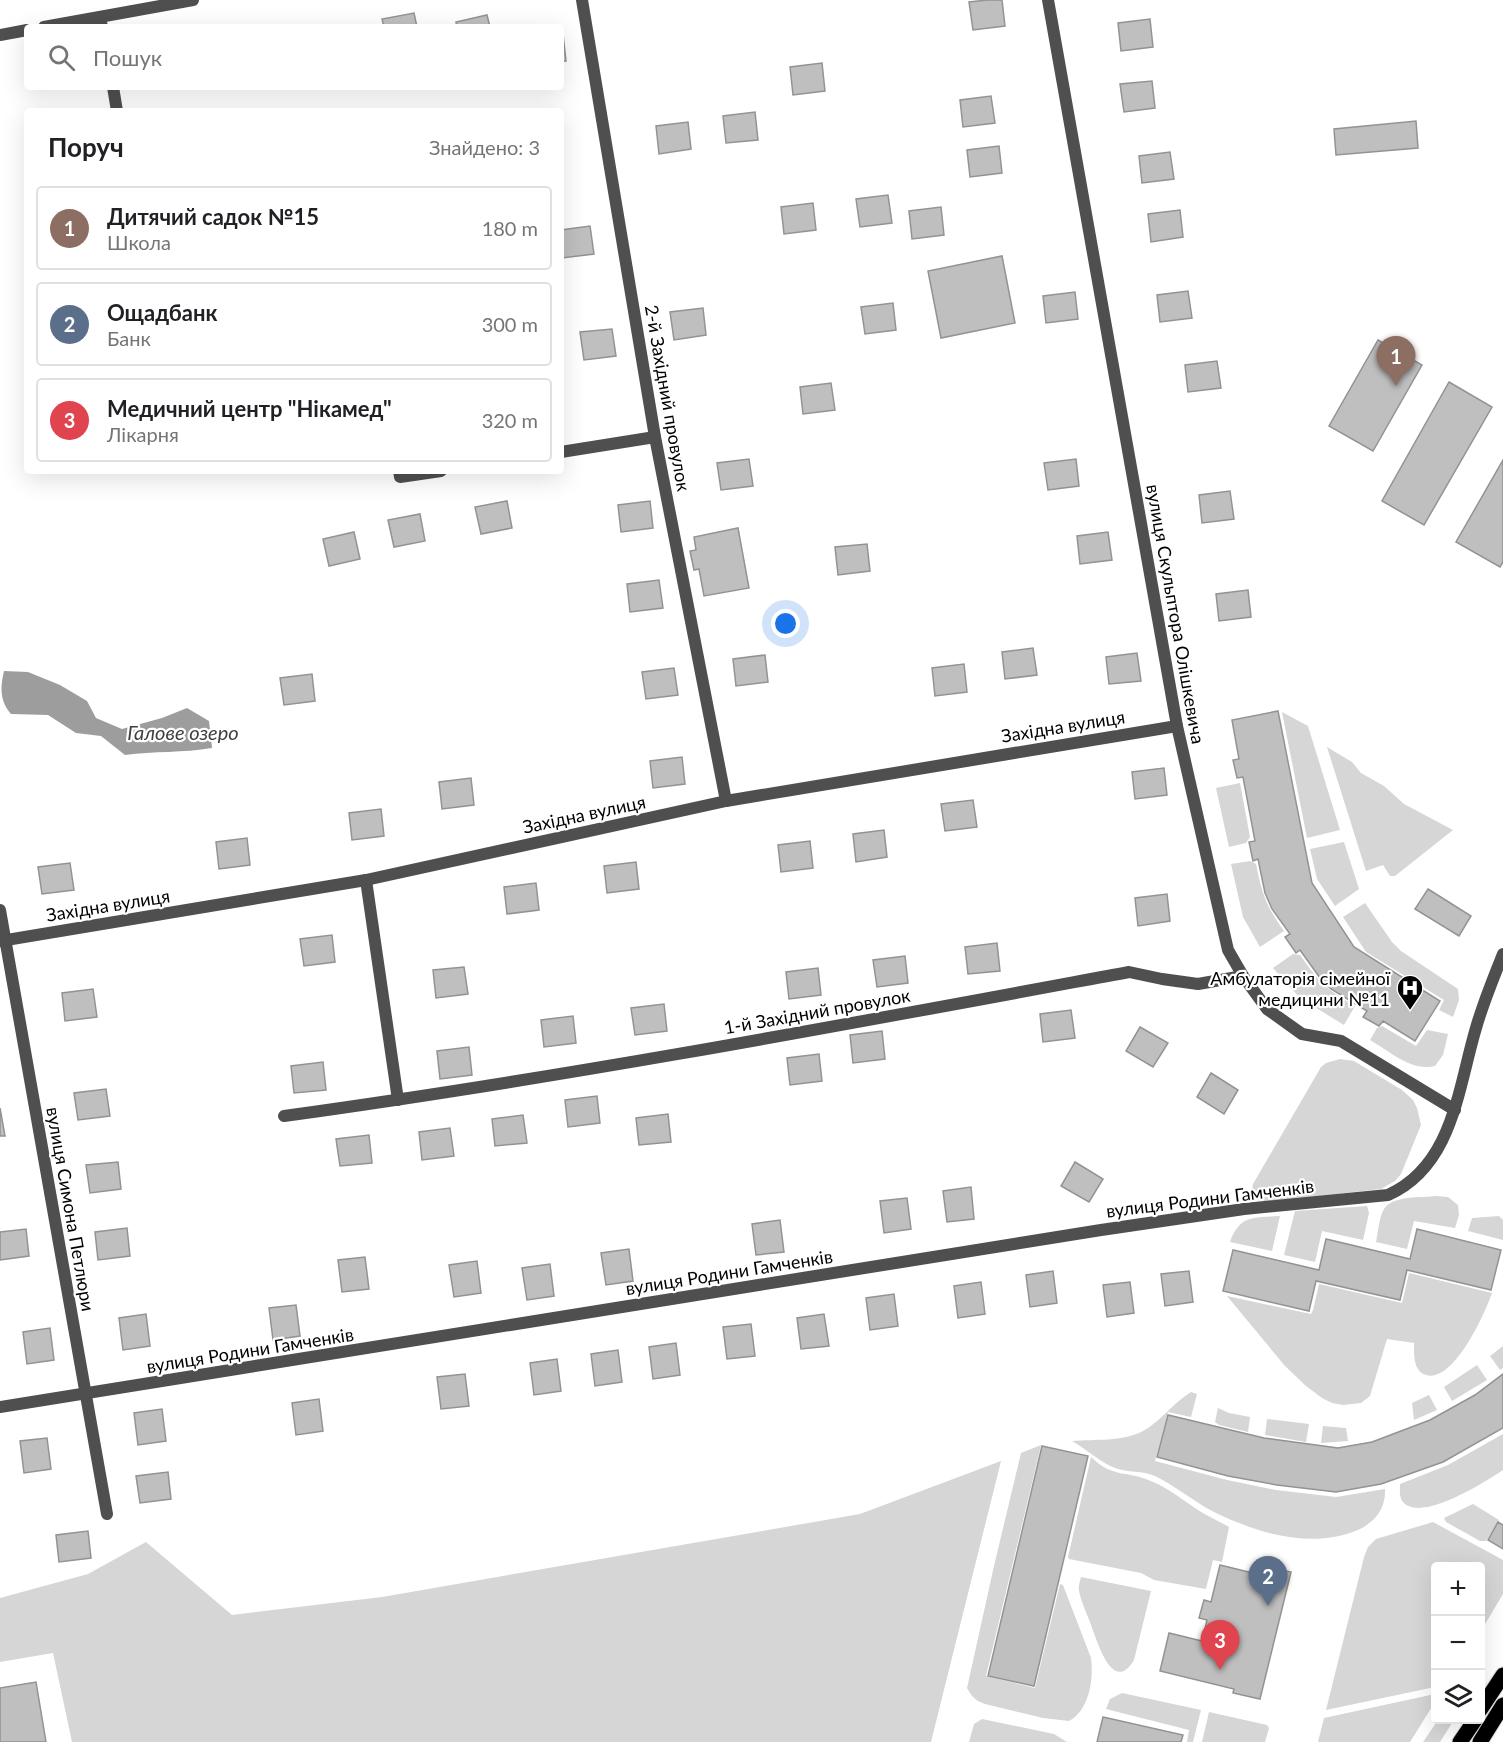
<!DOCTYPE html>
<html lang="uk">
<head>
<meta charset="utf-8">
<style>
	body { margin:0; font-family:Lato,sans-serif; background:#f6f6f6; color:#202124 }
	.controls { position:absolute; right:18px; bottom:18px; display:grid; overflow:hidden; border-radius:6px; box-shadow:0 6px 24px #0002 }
	.controls button { width:54px; height:54px; display:grid; place-items:center; padding:0; border:0; border-bottom:2px solid #e0e0e0; background:#fff; color:#202124; font:30px sans-serif }
	.you { position:absolute; left:786px; top:624px; width:21px; height:21px; margin:-15px; border:4px solid #fff; border-radius:50%; background:#1a73e8; box-shadow:0 0 0 9px #1a73e833 }
	.badge { display:grid; place-items:center; width:39px; height:39px; border-radius:50%; background:#000; color:#fff; font-size:20px; font-weight:700 }
	.pin { position:absolute; translate:-50% -50px; filter:drop-shadow(0 2px 3px #0008) }
	.pin::after { content:''; position:absolute; top:32px; width:21px; height:18px; background:inherit; clip-path:polygon(0 0,100% 0,50% 100%) }
	.list { margin:0; padding:0; list-style:none }
	h2 { display:flex; justify-content:space-between; align-items:center; height:78px; margin:0; padding:0 24px; font-size:26px }
	h2 small { font-size:20px; font-weight:400; color:#757577 }
	.list li { display:grid; grid-template-columns:39px 1fr auto; gap:18px; align-items:center; box-sizing:border-box; height:84px; margin:0 12px 12px; padding:0 12px; border:2px solid #e0e0e0; border-radius:6px }
	.list b { display:block; font-size:22px; white-space:nowrap }
	.list p { margin:0; font-size:20px; white-space:nowrap; color:#757577 }
	.list em { font-size:20px; font-style:normal; color:#757577 }
	.icon { flex:none; width:33px; height:33px; fill:none; stroke:currentColor; stroke-width:2; stroke-linecap:round; stroke-linejoin:round }
	.map { position:relative; flex:none; width:1503px; height:1742px; overflow:hidden }
	.search { position:absolute; background:#fff; box-shadow:0 6px 24px #0002; left:24px; top:24px; width:540px; height:66px; display:flex; align-items:center; gap:15px; box-sizing:border-box; padding:0 21px; border-radius:6px; color:#757577; font-size:22px }
	.panel { position:absolute; background:#fff; box-shadow:0 6px 24px #0002; left:24px; top:108px; width:540px; height:366px; border-radius:6px }
	.map>svg:first-child { display:block }
	.green { fill:#d6d6d6 }
	.water { fill:#9d9d9d }
	.building { fill:#bfbfbf; stroke:#939393; stroke-width:1.5 }
	.lines { fill:none; stroke-linecap:round; stroke-linejoin:round }
	.primary-casing { stroke:#dbdbdb; stroke-width:17 }
	.minor { stroke:#4f4f4f; stroke-width:12 }
	.tertiary { stroke:#4f4f4f; stroke-width:12 }
	.primary { stroke:#000; stroke-width:15 }
	.labels { text-anchor:middle; dominant-baseline:central; stroke-width:4.5; stroke-linejoin:round; paint-order:stroke }
	.street-label { font-size:18px; fill:#000; stroke:#fff }
	.poi-label { font-size:18px; fill:#000; stroke:#fff; text-anchor:end }
	.water-label { font-size:20px; font-style:italic; fill:#3e3e3e; stroke:#fff }
</style>
</head>
<body>
<div class="map">
<svg width="1503" height="1742" viewBox="0 0 1503 1742">
	<rect width="100%" height="100%" fill="#fff"/>
	<g class="green">
		<path d="M1282,712L1308,726L1340,830L1307,838Z"/>
		<path d="M1327,747L1352,762L1361,773L1384,786L1404,804L1453,830L1395,876H1390L1383,865L1366,871Z"/>
		<path d="M1240,783L1250,837L1246,843L1229,847L1216,788Z"/>
		<path d="M1344,842L1359,889L1335,906L1317,879L1310,849Z"/>
		<path d="M1250,861L1256,864C1262,894 1266,906 1284,931L1260,947L1243,917L1231,864Z"/>
		<path d="M1365,903L1392,942L1401,951L1458,989L1459,1000L1453,1017L1439,1010L1444,1000L1366,952L1343,917Z"/>
		<path d="M1293,954L1300,955C1319,982 1326,989 1355,1006L1344,1025L1300,998L1273,968Z"/>
		<path d="M1382,1026L1416,1046L1427,1030L1448,1034L1443,1055L1435,1066C1412,1072 1389,1051 1370,1040L1377,1028Z"/>
		<path d="M1340,1059L1354,1061L1402,1090L1413,1100L1417,1108L1421,1125L1401,1174L1395,1181L1381,1189L1266,1202L1257,1200L1252,1190L1253,1184L1321,1067L1326,1063Z"/>
		<path d="M1436,1196L1448,1197L1458,1205L1459,1215L1455,1228L1414,1221L1407,1249L1376,1242C1378,1233 1379,1217 1384,1209C1393,1195 1422,1198 1436,1196Z"/>
		<path d="M1367,1206L1369,1213L1363,1240L1322,1231L1315,1262L1284,1255L1295,1211Z"/>
		<path d="M1280,1216L1272,1251L1230,1242C1240,1214 1254,1218 1280,1216Z"/>
		<path d="M1499,1216L1503,1220V1240L1468,1231L1472,1218Z"/>
		<path d="M1409,1273L1492,1293C1485,1313 1454,1383 1426,1375C1413,1371 1414,1354 1414,1343L1387,1339L1370,1396L1361,1403L1343,1405L1332,1403L1322,1398L1306,1386L1285,1366L1227,1296L1311,1314L1313,1310L1319,1284L1402,1303Z"/>
		<path d="M1503,1346V1368L1500,1370L1490,1356Z"/>
		<path d="M1477,1365L1487,1380L1452,1401L1444,1387Z"/>
		<path d="M1191,1392L1197,1394L1191,1417L1168,1412L1155,1461L1227,1480L1276,1490L1336,1497L1385,1489C1386,1508 1376,1521 1360,1529C1313,1550 1259,1534 1214,1512C1194,1502 1176,1486 1155,1476C1142,1470 1128,1473 1115,1468C1100,1462 1086,1449 1072,1441C1095,1439 1122,1442 1143,1431C1161,1421 1173,1403 1191,1392Z"/>
		<path d="M1429,1395L1437,1410L1414,1420L1412,1403Z"/>
		<path d="M1218,1408L1229,1413L1250,1417L1248,1432L1219,1425L1215,1422Z"/>
		<path d="M1267,1419L1309,1424L1306,1442L1265,1435Z"/>
		<path d="M1323,1426L1346,1428L1348,1441L1321,1443Z"/>
		<path d="M1503,1434V1470C1485,1482 1421,1523 1403,1502C1399,1497 1400,1490 1400,1484L1448,1465Z"/>
		<path d="M1041,1445L986,1676L1035,1688L1060,1584L1063,1585L1091,1658C1094,1679 1089,1711 1069,1721L1043,1718L985,1704C976,1701 972,1697 967,1688L994,1566L1021,1453Z"/>
		<path d="M1091,1457C1114,1479 1126,1470 1151,1481C1166,1487 1179,1497 1192,1506C1203,1514 1217,1520 1229,1527L1222,1562L1213,1560L1206,1589L1154,1580L1141,1573L1069,1559L1068,1557Z"/>
		<path d="M1001,1461L931,1742H72L53,1653L0,1662V1598L88,1574L146,1542L232,1615L382,1597L860,1514Z"/>
		<path d="M1473,1504L1499,1520L1486,1541H1480L1446,1522L1444,1518Z"/>
		<path d="M1433,1522L1503,1560V1594L1481,1631L1480,1566H1436L1435,1687L1326,1710L1364,1557L1368,1547L1376,1539Z"/>
		<path d="M1081,1577L1151,1591L1134,1660C1112,1697 1096,1637 1090,1622C1086,1612 1081,1601 1079,1591C1078,1586 1080,1582 1081,1577Z"/>
		<path d="M1122,1693L1201,1710L1193,1742H1187L1189,1730L1106,1709L1110,1699Z"/>
		<path d="M1435,1694V1702L1410,1742H1318L1324,1718Z"/>
		<path d="M1209,1712L1267,1725L1269,1728L1265,1742H1202Z"/>
		<path d="M982,1719L1054,1734L1067,1742H969L974,1724Z"/>
		<path d="M1438,1720H1454L1440,1742H1423Z"/>
	</g>
	<path class="water" d="M4,671L28,672L60,685L87,701L96,718L122,729L162,718L187,708L209,721L212,748C183,753 154,751 125,755L101,736L76,733L48,715L11,714C0,701 0,688 4,671Z"/>
	<g class="building">
		<path d="M987,0H1002L1005,26L973,30L969,2Z"/>
		<path d="M414,13L417,27H384L382,19Z"/>
		<path d="M487,15L490,27H457L456,22Z"/>
		<path d="M1150,19L1153,47L1121,51L1118,23Z"/>
		<path d="M561,34H563L566,61L561,62Z"/>
		<path d="M822,63L825,91L793,95L790,67Z"/>
		<path d="M1152,81L1155,108L1124,112L1120,84Z"/>
		<path d="M991,96L995,123L963,127L960,100Z"/>
		<path d="M755,112L758,140L726,143L723,116Z"/>
		<path d="M1416,121L1418,148L1336,155L1334,129Z"/>
		<path d="M688,122L691,149L659,154L656,126Z"/>
		<path d="M999,146L1002,173L970,177L967,150Z"/>
		<path d="M1170,152L1174,179L1142,183L1139,156Z"/>
		<path d="M888,195L892,223L860,227L856,199Z"/>
		<path d="M813,203L816,230L784,234L781,207Z"/>
		<path d="M941,207L944,235L912,239L909,211Z"/>
		<path d="M1180,210L1183,237L1151,242L1148,214Z"/>
		<path d="M590,226L594,254L562,258L561,230Z"/>
		<path d="M1002,256L1015,323L941,338L928,271Z"/>
		<path d="M1188,291L1192,318L1160,322L1157,295Z"/>
		<path d="M1075,292L1078,319L1046,323L1043,296Z"/>
		<path d="M893,303L896,330L865,334L861,307Z"/>
		<path d="M703,308L706,335L674,340L670,312Z"/>
		<path d="M612,329L616,356L584,360L580,332Z"/>
		<path d="M1378,340L1422,365L1373,451L1329,426Z"/>
		<path d="M1217,361L1221,388L1188,392L1185,365Z"/>
		<path d="M1449,382L1492,407L1424,525L1382,501Z"/>
		<path d="M831,383L835,410L803,414L800,387Z"/>
		<path d="M749,459L753,486L721,490L717,463Z"/>
		<path d="M1076,459L1079,486L1048,490L1044,463Z"/>
		<path d="M1503,460V562L1500,567L1456,542Z"/>
		<path d="M1230,491L1234,519L1202,523L1199,495Z"/>
		<path d="M507,501L512,528L481,534L475,507Z"/>
		<path d="M650,501L653,528L621,532L618,505Z"/>
		<path d="M420,514L425,541L394,547L388,520Z"/>
		<path d="M738,528L749,588L704,596L699,569L694,570L690,551L696,550L694,537Z"/>
		<path d="M354,532L360,559L329,566L323,539Z"/>
		<path d="M1108,532L1112,560L1080,564L1077,536Z"/>
		<path d="M867,544L870,571L838,575L835,547Z"/>
		<path d="M659,580L663,608L630,612L627,584Z"/>
		<path d="M1248,590L1251,617L1219,621L1216,594Z"/>
		<path d="M1033,648L1037,675L1005,679L1002,652Z"/>
		<path d="M1137,653L1141,681L1109,684L1106,657Z"/>
		<path d="M765,655L768,682L736,686L733,659Z"/>
		<path d="M964,664L967,692L935,696L932,668Z"/>
		<path d="M674,668L678,695L646,699L642,672Z"/>
		<path d="M312,674L315,701L284,705L280,678Z"/>
		<path d="M1278,711L1312,883L1354,947L1440,1001L1415,1041L1383,1021L1379,1026L1363,1017L1367,1011L1331,989L1320,978L1300,950L1296,953L1285,937L1290,934L1272,909L1265,893L1258,859L1253,861L1249,842L1255,841L1243,777L1237,778L1233,760L1239,759L1232,720Z"/>
		<path d="M682,757L685,784L653,788L650,761Z"/>
		<path d="M1164,768L1167,795L1135,799L1132,772Z"/>
		<path d="M471,778L474,805L442,809L439,782Z"/>
		<path d="M973,800L977,827L945,831L941,804Z"/>
		<path d="M381,809L384,836L352,840L349,813Z"/>
		<path d="M884,830L887,857L856,862L853,834Z"/>
		<path d="M247,838L250,865L219,869L216,842Z"/>
		<path d="M810,841L813,868L781,872L778,845Z"/>
		<path d="M636,862L639,889L607,893L604,866Z"/>
		<path d="M70,863L74,890L42,894L38,867Z"/>
		<path d="M536,883L539,910L507,914L504,887Z"/>
		<path d="M1428,889L1471,916L1459,936L1415,909Z"/>
		<path d="M1167,894L1170,921L1138,926L1135,898Z"/>
		<path d="M332,935L335,962L304,966L300,939Z"/>
		<path d="M997,943L1000,971L968,974L965,947Z"/>
		<path d="M905,956L908,983L877,987L873,960Z"/>
		<path d="M464,967L468,994L436,998L433,970Z"/>
		<path d="M818,968L821,995L789,999L786,972Z"/>
		<path d="M93,989L97,1017L65,1021L62,993Z"/>
		<path d="M664,1004L667,1031L635,1035L631,1008Z"/>
		<path d="M1071,1010L1075,1038L1043,1042L1040,1014Z"/>
		<path d="M573,1016L576,1043L544,1047L541,1020Z"/>
		<path d="M1140,1027L1168,1043L1153,1067L1126,1051Z"/>
		<path d="M882,1031L885,1059L853,1063L850,1035Z"/>
		<path d="M469,1047L472,1075L440,1079L437,1051Z"/>
		<path d="M819,1054L822,1081L790,1085L787,1058Z"/>
		<path d="M323,1062L326,1090L294,1093L291,1066Z"/>
		<path d="M1211,1073L1238,1090L1224,1114L1197,1097Z"/>
		<path d="M106,1089L110,1116L78,1120L74,1093Z"/>
		<path d="M597,1096L600,1123L568,1127L565,1100Z"/>
		<path d="M0,1108L5,1136H0Z"/>
		<path d="M668,1114L671,1142L639,1145L636,1118Z"/>
		<path d="M523,1115L527,1143L495,1146L492,1119Z"/>
		<path d="M450,1128L454,1156L422,1160L419,1132Z"/>
		<path d="M369,1135L372,1163L340,1166L336,1139Z"/>
		<path d="M118,1162L121,1189L90,1193L86,1165Z"/>
		<path d="M1075,1162L1103,1179L1089,1202L1061,1186Z"/>
		<path d="M971,1187L974,1219L947,1222L943,1191Z"/>
		<path d="M907,1198L911,1229L884,1233L880,1201Z"/>
		<path d="M780,1220L784,1252L756,1255L752,1224Z"/>
		<path d="M127,1228L130,1256L98,1260L95,1232Z"/>
		<path d="M26,1229L29,1256L0,1260V1232Z"/>
		<path d="M1417,1229L1501,1250L1491,1290L1407,1270L1400,1300L1316,1281L1309,1311L1223,1291L1233,1250L1319,1270L1326,1239L1410,1259Z"/>
		<path d="M629,1249L633,1281L606,1285L601,1253Z"/>
		<path d="M365,1257L369,1289L342,1292L338,1260Z"/>
		<path d="M477,1261L481,1293L454,1297L449,1265Z"/>
		<path d="M550,1264L554,1296L527,1300L522,1268Z"/>
		<path d="M1053,1271L1057,1303L1030,1307L1026,1275Z"/>
		<path d="M1189,1271L1193,1302L1165,1306L1161,1274Z"/>
		<path d="M981,1282L985,1314L958,1318L954,1286Z"/>
		<path d="M1130,1282L1134,1313L1107,1317L1103,1285Z"/>
		<path d="M894,1294L898,1326L870,1330L866,1298Z"/>
		<path d="M296,1305L300,1336L273,1340L269,1308Z"/>
		<path d="M146,1314L150,1346L123,1350L119,1318Z"/>
		<path d="M824,1314L829,1346L801,1349L797,1318Z"/>
		<path d="M751,1324L755,1356L727,1359L723,1327Z"/>
		<path d="M50,1328L54,1360L27,1364L23,1332Z"/>
		<path d="M676,1343L680,1375L653,1379L649,1347Z"/>
		<path d="M618,1350L622,1382L595,1386L591,1354Z"/>
		<path d="M557,1359L561,1391L534,1395L530,1363Z"/>
		<path d="M465,1374L469,1406L441,1409L437,1377Z"/>
		<path d="M1503,1374V1428L1443,1462L1381,1484L1336,1492L1277,1485L1228,1476L1157,1457L1168,1415L1264,1438L1338,1448L1372,1442L1430,1420L1475,1395Z"/>
		<path d="M319,1399L323,1431L296,1435L292,1403Z"/>
		<path d="M162,1409L166,1441L138,1445L134,1413Z"/>
		<path d="M47,1438L51,1469L24,1473L20,1441Z"/>
		<path d="M1042,1446L1088,1456L1034,1686L988,1676Z"/>
		<path d="M168,1472L171,1499L140,1503L136,1476Z"/>
		<path d="M1498,1522L1503,1525V1549L1488,1540Z"/>
		<path d="M88,1531L91,1558L59,1562L56,1535Z"/>
		<path d="M1220,1565L1257,1574L1259,1565L1291,1572L1260,1699L1233,1693L1234,1689L1160,1671L1169,1633L1202,1641L1207,1620L1199,1618L1204,1600L1211,1602Z"/>
		<path d="M36,1682L46,1742H0V1688Z"/>
		<path d="M1103,1717L1183,1735L1181,1742H1097Z"/>
	</g>
	<g class="lines">
		<g class="primary-casing">
			<g id="primary">
				<path d="M1480,1710L1503,1675"/>
				<path d="M1460,1742L1475,1720"/>
				<path d="M1480,1742L1503,1705"/>
			</g>
		</g>
		<g class="minor">
			<path d="M582,0L655,437L726,801"/>
			<path d="M1048,0L1177,726L1228,950L1243,976L1267,1009L1302,1034L1341,1041L1455,1110"/>
			<path d="M100,17L102,27"/>
			<path d="M113,87L117,111"/>
			<path d="M561,452L655,437"/>
			<path d="M399,471L400,477L441,471"/>
			<path d="M366,880L398,1100"/>
			<path d="M0,910L107,1514"/>
			<path d="M0,941L366,880L726,801L1177,726"/>
			<path d="M284,1116C567,1077 848,1024 1129,972L1162,979L1198,984L1243,976"/>
			<path d="M0,1407L1101,1230L1244,1209L1388,1195C1453,1166 1458,1088 1476,1028C1483,1003 1493,979 1503,954"/>
		</g>
		<g class="tertiary">
			<path d="M44,27L193,0"/>
			<path d="M0,35L27,30"/>
		</g>
		<use href="#primary" class="primary"/>
	</g>
	<defs>
		<g id="hospital-pin" transform="scale(1.35)"><path d="M0 17L-7.5 6A9.5 9.5 0 1 1 7.5 6Z" fill="#000" stroke="#fff"/><path d="M-5-5h3v3.5h4V-5h3V5h-3V1.5h-4V5h-3Z" fill="#fff"/></g>
	</defs>
	<g fill-rule="evenodd">
		<use href="#hospital-pin" x="1410" y="988"/>
	</g>
	<g class="labels">
		<g class="street-label">
			<text transform="translate(668 398) rotate(80)">2-й Західний провулок</text>
			<text transform="translate(1176 614) rotate(80)">вулиця Скульптора Олішкевича</text>
			<text transform="translate(1063 726) rotate(-9)">Західна вулиця</text>
			<text transform="translate(584 814) rotate(-12)">Західна вулиця</text>
			<text transform="translate(108 905) rotate(-9)">Західна вулиця</text>
			<text transform="translate(817 1011) rotate(-10)">1-й Західний провулок</text>
			<text transform="translate(1210 1198) rotate(-7)">вулиця Родини Гамченків</text>
			<text transform="translate(71 1209) rotate(80)">вулиця Симона Петлюри</text>
			<text transform="translate(729 1272) rotate(-9)">вулиця Родини Гамченків</text>
			<text transform="translate(250 1350) rotate(-9)">вулиця Родини Гамченків</text>
		</g>
		<g class="poi-label">
			<text x="1390" y="978">Амбулаторія сімейної<tspan x="1390" dy="21">медицини №11</tspan></text>
		</g>
		<g class="water-label">
			<text x="183" y="732">Галове озеро</text>
		</g>
	</g>
</svg>
<div class="controls">
<button>+</button>
<button>−</button>
<button><svg class="icon" aria-label="layers" viewBox="0 0 24 24"><path d="M12 4l9 5-9 5-9-5zM3 14l9 5 9-5"/></svg></button>
</div>
<div class="you"></div>
<div class="pin badge" style="left:1396px;top:386px;background:#8d6e63">1</div>
<div class="pin badge" style="left:1268px;top:1606px;background:#5c6f8a">2</div>
<div class="pin badge" style="left:1220px;top:1670px;background:#e0444e">3</div>
<div class="search"><svg class="icon" aria-label="search" viewBox="0 0 24 24"><circle cx="10" cy="10" r="6"/><path d="M15 15l6 6"/></svg>Пошук</div>
<section class="panel">
<h2>Поруч<small>Знайдено: 3</small></h2>
<ul class="list">
<li><span class="badge" style="background:#8d6e63">1</span><div><b>Дитячий садок №15</b><p>Школа</p></div><em>180 m</em></li>
<li><span class="badge" style="background:#5c6f8a">2</span><div><b>Ощадбанк</b><p>Банк</p></div><em>300 m</em></li>
<li><span class="badge" style="background:#e0444e">3</span><div><b>Медичний центр &quot;Нікамед&quot;</b><p>Лікарня</p></div><em>320 m</em></li>
</ul>
</section>
</div>
</body>
</html>
